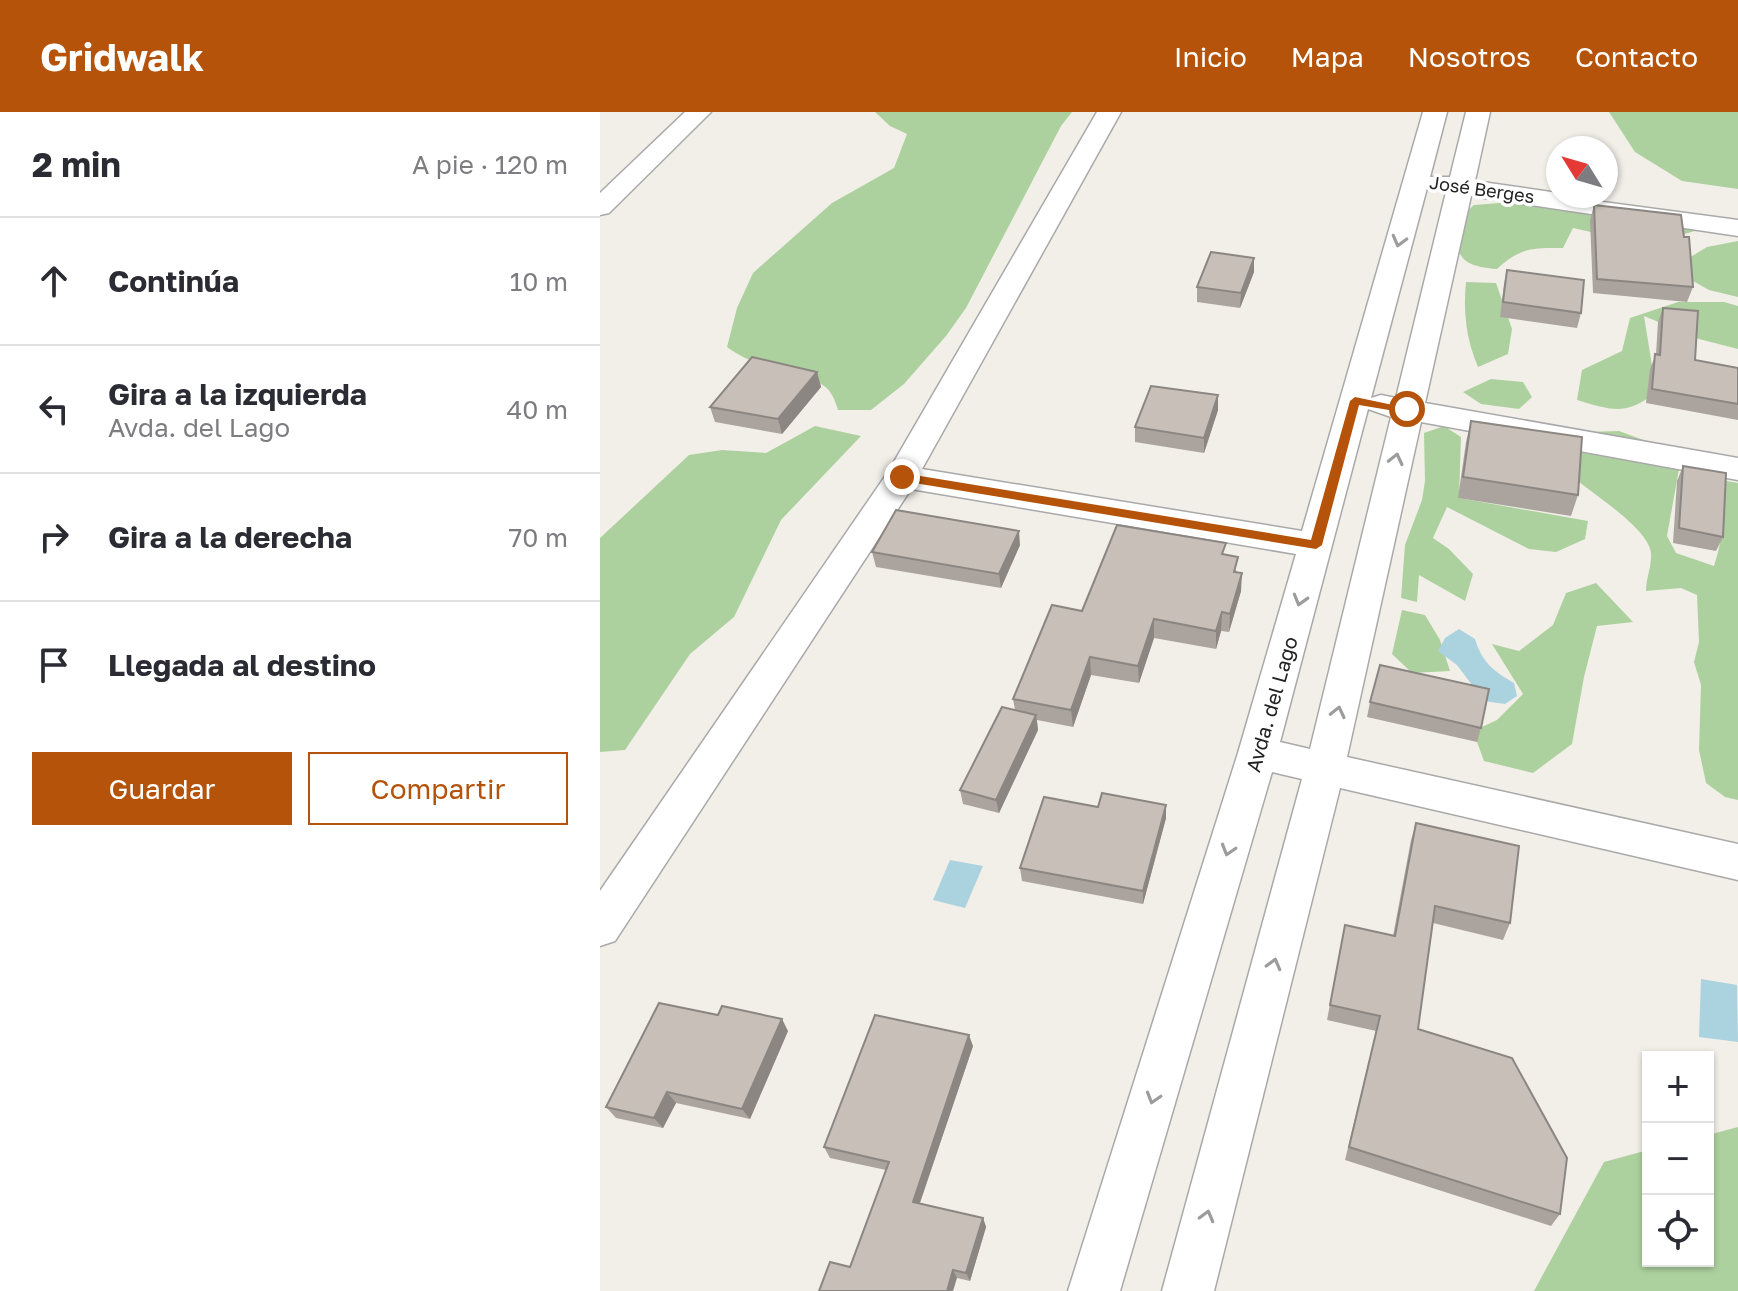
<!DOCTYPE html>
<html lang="es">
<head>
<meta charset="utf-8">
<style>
	body { margin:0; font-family:"Golos Text",sans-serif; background:#f7f7f7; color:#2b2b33 }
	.controls { position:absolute; right:24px; bottom:24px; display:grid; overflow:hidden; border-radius:0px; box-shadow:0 2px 6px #0004 }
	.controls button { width:72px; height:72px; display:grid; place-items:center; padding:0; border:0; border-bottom:2px solid #e1e1e2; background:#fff; color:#2b2b33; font:40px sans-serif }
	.compass { position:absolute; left:946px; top:24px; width:72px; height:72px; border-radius:50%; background:#fff; box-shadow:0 2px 6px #0004; rotate:307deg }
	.stop { position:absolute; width:24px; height:24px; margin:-18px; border:6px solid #b45309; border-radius:50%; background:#fff }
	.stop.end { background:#b45309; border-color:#fff; box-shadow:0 2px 8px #0008 }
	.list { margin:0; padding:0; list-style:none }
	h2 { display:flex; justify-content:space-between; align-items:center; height:104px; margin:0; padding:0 32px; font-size:34px }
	h2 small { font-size:26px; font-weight:400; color:#7c7c81 }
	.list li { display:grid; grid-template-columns:52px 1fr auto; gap:24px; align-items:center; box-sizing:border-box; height:128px; padding:0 32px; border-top:2px solid #e1e1e2 }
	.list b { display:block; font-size:30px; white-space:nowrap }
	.list p { margin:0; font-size:26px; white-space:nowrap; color:#7c7c81 }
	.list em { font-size:26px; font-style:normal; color:#7c7c81 }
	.actions { display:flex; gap:16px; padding:24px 32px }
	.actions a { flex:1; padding:18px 0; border:2px solid #b45309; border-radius:0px; text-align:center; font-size:28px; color:#b45309 }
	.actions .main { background:#b45309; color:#fff }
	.icon { flex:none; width:44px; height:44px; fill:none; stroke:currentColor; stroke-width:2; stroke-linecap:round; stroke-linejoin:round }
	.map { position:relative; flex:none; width:1138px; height:1179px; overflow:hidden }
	header { display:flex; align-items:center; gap:48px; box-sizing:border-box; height:112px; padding:0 40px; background:#b45309; color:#fff }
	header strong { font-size:38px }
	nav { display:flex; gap:44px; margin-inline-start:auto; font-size:28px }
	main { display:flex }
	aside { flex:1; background:#fff }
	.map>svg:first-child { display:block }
	.forest { fill:#add19e }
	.water { fill:#aad3df }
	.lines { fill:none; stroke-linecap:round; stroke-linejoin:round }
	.street-casing { stroke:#a9a9a9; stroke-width:3 }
	.street { fill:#fff; fill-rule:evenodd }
	.wall { fill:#aba49e }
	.shaded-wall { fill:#8b8681 }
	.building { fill:#c7bfb8; stroke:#8b8681; stroke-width:2 }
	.oneway { stroke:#9c9c9c }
	.route { fill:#b45309 }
	.labels { text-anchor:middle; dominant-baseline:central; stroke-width:7; stroke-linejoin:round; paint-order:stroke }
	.far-street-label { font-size:18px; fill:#222; stroke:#fff }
	.street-label { font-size:20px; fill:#222; stroke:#fff }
</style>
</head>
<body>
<header>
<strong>Gridwalk</strong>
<nav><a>Inicio</a><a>Mapa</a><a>Nosotros</a><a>Contacto</a></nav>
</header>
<main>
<aside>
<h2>2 min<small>A pie · 120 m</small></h2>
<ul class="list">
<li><svg class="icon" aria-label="ahead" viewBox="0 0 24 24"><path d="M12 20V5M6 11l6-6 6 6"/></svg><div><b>Continúa</b></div><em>10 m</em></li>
<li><svg class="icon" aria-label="left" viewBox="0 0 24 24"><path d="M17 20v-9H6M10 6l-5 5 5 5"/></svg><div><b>Gira a la izquierda</b><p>Avda. del Lago</p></div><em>40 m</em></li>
<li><svg class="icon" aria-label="right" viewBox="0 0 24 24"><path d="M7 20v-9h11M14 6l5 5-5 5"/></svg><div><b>Gira a la derecha</b></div><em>70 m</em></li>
<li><svg class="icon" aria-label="arrive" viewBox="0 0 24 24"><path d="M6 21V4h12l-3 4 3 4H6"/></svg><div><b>Llegada al destino</b></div></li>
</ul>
<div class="actions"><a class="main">Guardar</a><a>Compartir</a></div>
</aside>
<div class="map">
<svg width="1138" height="1179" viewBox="0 0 1138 1179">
	<rect width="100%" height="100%" fill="#f2efe9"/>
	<g class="forest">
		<path d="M275,0H472L461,14L366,196L346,224L304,272L271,298H238C235,288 231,277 221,272C192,255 157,258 127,235L137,196L153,161L232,91L294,56L307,22L290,14Z"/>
		<path d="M1009,0H1138V77L1082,69L1035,40Z"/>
		<path d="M950,87L1101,117L1049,133L973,116L963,136C932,136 921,135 897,157C861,154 859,147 851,113L874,93Z"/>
		<path d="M1138,129V185L1109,178L1091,168L1084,149L1107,135Z"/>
		<path d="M866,170L896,171L912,217L908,242L878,255C866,227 863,200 866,170Z"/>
		<path d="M1078,190H1124L1138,194V237L1099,227L1044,204L1054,266L1051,284C1024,304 1008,297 977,288L982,258L1022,239L1030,206Z"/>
		<path d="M891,267L923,270L932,285L919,297L881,292L863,280Z"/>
		<path d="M215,314L261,324L181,408L134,505L90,542L25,638L0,640V426L89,343L122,338L166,341Z"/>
		<path d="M844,314L861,325L859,386L988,409L985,427L956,440L929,437L847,395L833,426L849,437L873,462L865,489L819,463L817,490L801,486L805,433L822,388L825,369L824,321Z"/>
		<path d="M1019,319L1049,330L1079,357L1067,424L1076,441L1114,454C1128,410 1120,400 1098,364L1138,371V688L1125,685L1106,671L1099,638L1101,573L1094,550L1099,530L1097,483L1081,476L1046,479C1046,467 1052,453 1051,441C1049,417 993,382 974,366L985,320Z"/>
		<path d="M996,471L1033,510L997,514L984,565L972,632L933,661L884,649L873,619L897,608L923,582L892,532L919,539L953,513L966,481Z"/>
		<path d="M802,498L825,503L840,528L850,559L812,561L792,542Z"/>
		<path d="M1138,1015V1179H934L1004,1050L1048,1038V1149H1108V1023Z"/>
	</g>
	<g class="water">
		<path d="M859,517L875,527C882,550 893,559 914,571L917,584L905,592L884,589L857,553L838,539L845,526Z"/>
		<path d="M350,748L383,754L365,796L333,788Z"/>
		<path d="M1101,867L1137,873L1138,930L1099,925Z"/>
	</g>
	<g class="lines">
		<g class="street-casing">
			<g id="street">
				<path d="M85,0H111L9,101L0,103V81Z"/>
				<path d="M497,0H521L322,357L702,419L823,0H847L830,65H850L866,0H890L875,69L958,81V84L1138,108V124L871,84L825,291L1138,346V368L821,310L747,645L1138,732V768L740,676L614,1179H562L702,667L672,660L520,1179H468L638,641L696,442L311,377L15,829L0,834V779L288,360ZM827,76L846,80L796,286L781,283L771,286ZM768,297L791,305L710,637L680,630Z"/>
			</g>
		</g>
		<use href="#street" class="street"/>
	</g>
	<g class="wall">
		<path d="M994,93L1084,125L1093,175L1087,190L993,181L990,108Z"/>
		<path d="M654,146V160L640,196L597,190V175Z"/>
		<path d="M907,158L981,201L977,216L900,205L904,172Z"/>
		<path d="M1063,196L1095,248L1138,256V308L1046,291L1050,257L1056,242L1058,210Z"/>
		<path d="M217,260L221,275L182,322L115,310L110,295Z"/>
		<path d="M618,283V298L604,341L535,330V315Z"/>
		<path d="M871,309L978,383L971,404L858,386L866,330Z"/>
		<path d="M1083,354L1123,425L1116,439L1073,431L1077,369Z"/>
		<path d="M420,433L401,476L276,455L272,440Z"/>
		<path d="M625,443L637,460L641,479L629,520L621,519L616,537L554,526L539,571L491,563L473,615L437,608L438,618L399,701L363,692L360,678L415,598L413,587L482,499Z"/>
		<path d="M770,590L881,616L877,630L767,605Z"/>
		<path d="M566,693V706L543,792L422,769L420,756L498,695Z"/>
		<path d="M816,711L910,811L903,828L833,811L818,917L960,1102L951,1114L745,1048L776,919L727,908L745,813L793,824L811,728Z"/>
		<path d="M118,903L188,919L150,1007L76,991L63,1016L16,1006L6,995Z"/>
		<path d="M373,934L320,1091L383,1106L386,1115L370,1169L357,1166L250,1155L286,1058L230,1046L224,1035Z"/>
	</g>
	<g class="shaded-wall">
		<path d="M654,146V160L640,196L641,181Z"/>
		<path d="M217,260L221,275L182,322L178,307Z"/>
		<path d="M618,283V298L604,341V326Z"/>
		<path d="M419,419L420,433L401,476L399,462Z"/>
		<path d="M642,461L641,479L629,520L630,502Z"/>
		<path d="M622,500L621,519L616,537V519Z"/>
		<path d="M554,507V526L539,571L538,554Z"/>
		<path d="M490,545L491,563L473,615L471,598Z"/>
		<path d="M436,603L438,618L399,701L396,688Z"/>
		<path d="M566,693V706L543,792V779Z"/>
		<path d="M182,907L188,919L150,1007L142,997Z"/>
		<path d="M369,923L373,934L317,1099L313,1090Z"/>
		<path d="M67,980L76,991L63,1016L54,1006Z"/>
		<path d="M383,1106L386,1115L370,1169L366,1161Z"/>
		<path d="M353,1158L357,1166L353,1179H347Z"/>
	</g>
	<g class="building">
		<path d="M994,93L1081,103L1084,125H1089L1093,175L997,167Z"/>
		<path d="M611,140L654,146L641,181L597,175Z"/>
		<path d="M907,158L984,168L981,201L903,190Z"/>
		<path d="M1063,196L1098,199L1095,248L1138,256V292L1052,277L1055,242L1060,243Z"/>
		<path d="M152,245L217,260L178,307L110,295Z"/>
		<path d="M551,274L618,283L604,326L535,315Z"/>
		<path d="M871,309L982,325L978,383L863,365Z"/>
		<path d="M1083,354L1126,361L1123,425L1079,416Z"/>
		<path d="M296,398L419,419L399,462L272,440Z"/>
		<path d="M517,413L626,431L622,442L638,445L634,460L642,461L630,502L622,500L616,519L554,507L538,554L490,545L471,598L413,587L452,493L482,499Z"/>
		<path d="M780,553L889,577L881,616L770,590Z"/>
		<path d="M402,595L436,603L396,688L360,678Z"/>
		<path d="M502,681L566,693L543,779L420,756L444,685L498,695Z"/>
		<path d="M816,711L919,734L910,811L835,794L818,917L912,946L967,1046L960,1102L749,1035L780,904L730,893L745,813L795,824Z"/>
		<path d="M59,891L118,903L122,894L182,907L142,997L67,980L54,1006L6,995Z"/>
		<path d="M275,903L369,923L313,1090L383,1106L366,1161L353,1158L347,1179H219L230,1150L250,1155L289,1050L224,1035Z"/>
	</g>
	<defs><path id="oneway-chevron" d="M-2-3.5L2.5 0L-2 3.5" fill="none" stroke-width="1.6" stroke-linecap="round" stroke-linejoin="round" transform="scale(2)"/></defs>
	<g class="oneway">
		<use href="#oneway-chevron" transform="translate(799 129) rotate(105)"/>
		<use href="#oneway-chevron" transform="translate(796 347) rotate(-77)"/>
		<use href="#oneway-chevron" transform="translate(700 488) rotate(106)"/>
		<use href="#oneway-chevron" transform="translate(738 600) rotate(-77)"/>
		<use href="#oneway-chevron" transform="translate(628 738) rotate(107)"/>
		<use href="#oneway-chevron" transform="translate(674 852) rotate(-75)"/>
		<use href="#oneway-chevron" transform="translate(553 986) rotate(107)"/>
		<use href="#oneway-chevron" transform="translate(607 1104) rotate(-75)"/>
	</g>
	<path class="route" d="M755,285L812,297L807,301L759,293L722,433L716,437L302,369L297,365L302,361L711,428L750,289Z"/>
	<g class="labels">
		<g class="far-street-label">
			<text transform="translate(882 77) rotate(8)">José Berges</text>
		</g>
		<g class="street-label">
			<text transform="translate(671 592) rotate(-74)">Avda. del Lago</text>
		</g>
	</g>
</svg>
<div class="controls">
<button>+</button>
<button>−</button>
<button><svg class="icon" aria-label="locate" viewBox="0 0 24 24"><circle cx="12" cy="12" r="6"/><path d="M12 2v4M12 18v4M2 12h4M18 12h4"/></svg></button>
</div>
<svg class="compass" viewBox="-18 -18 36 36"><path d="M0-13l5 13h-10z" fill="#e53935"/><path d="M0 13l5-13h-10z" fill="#7c7c81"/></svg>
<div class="stop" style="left:807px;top:297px"></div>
<div class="stop end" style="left:302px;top:365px"></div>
</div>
</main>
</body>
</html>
